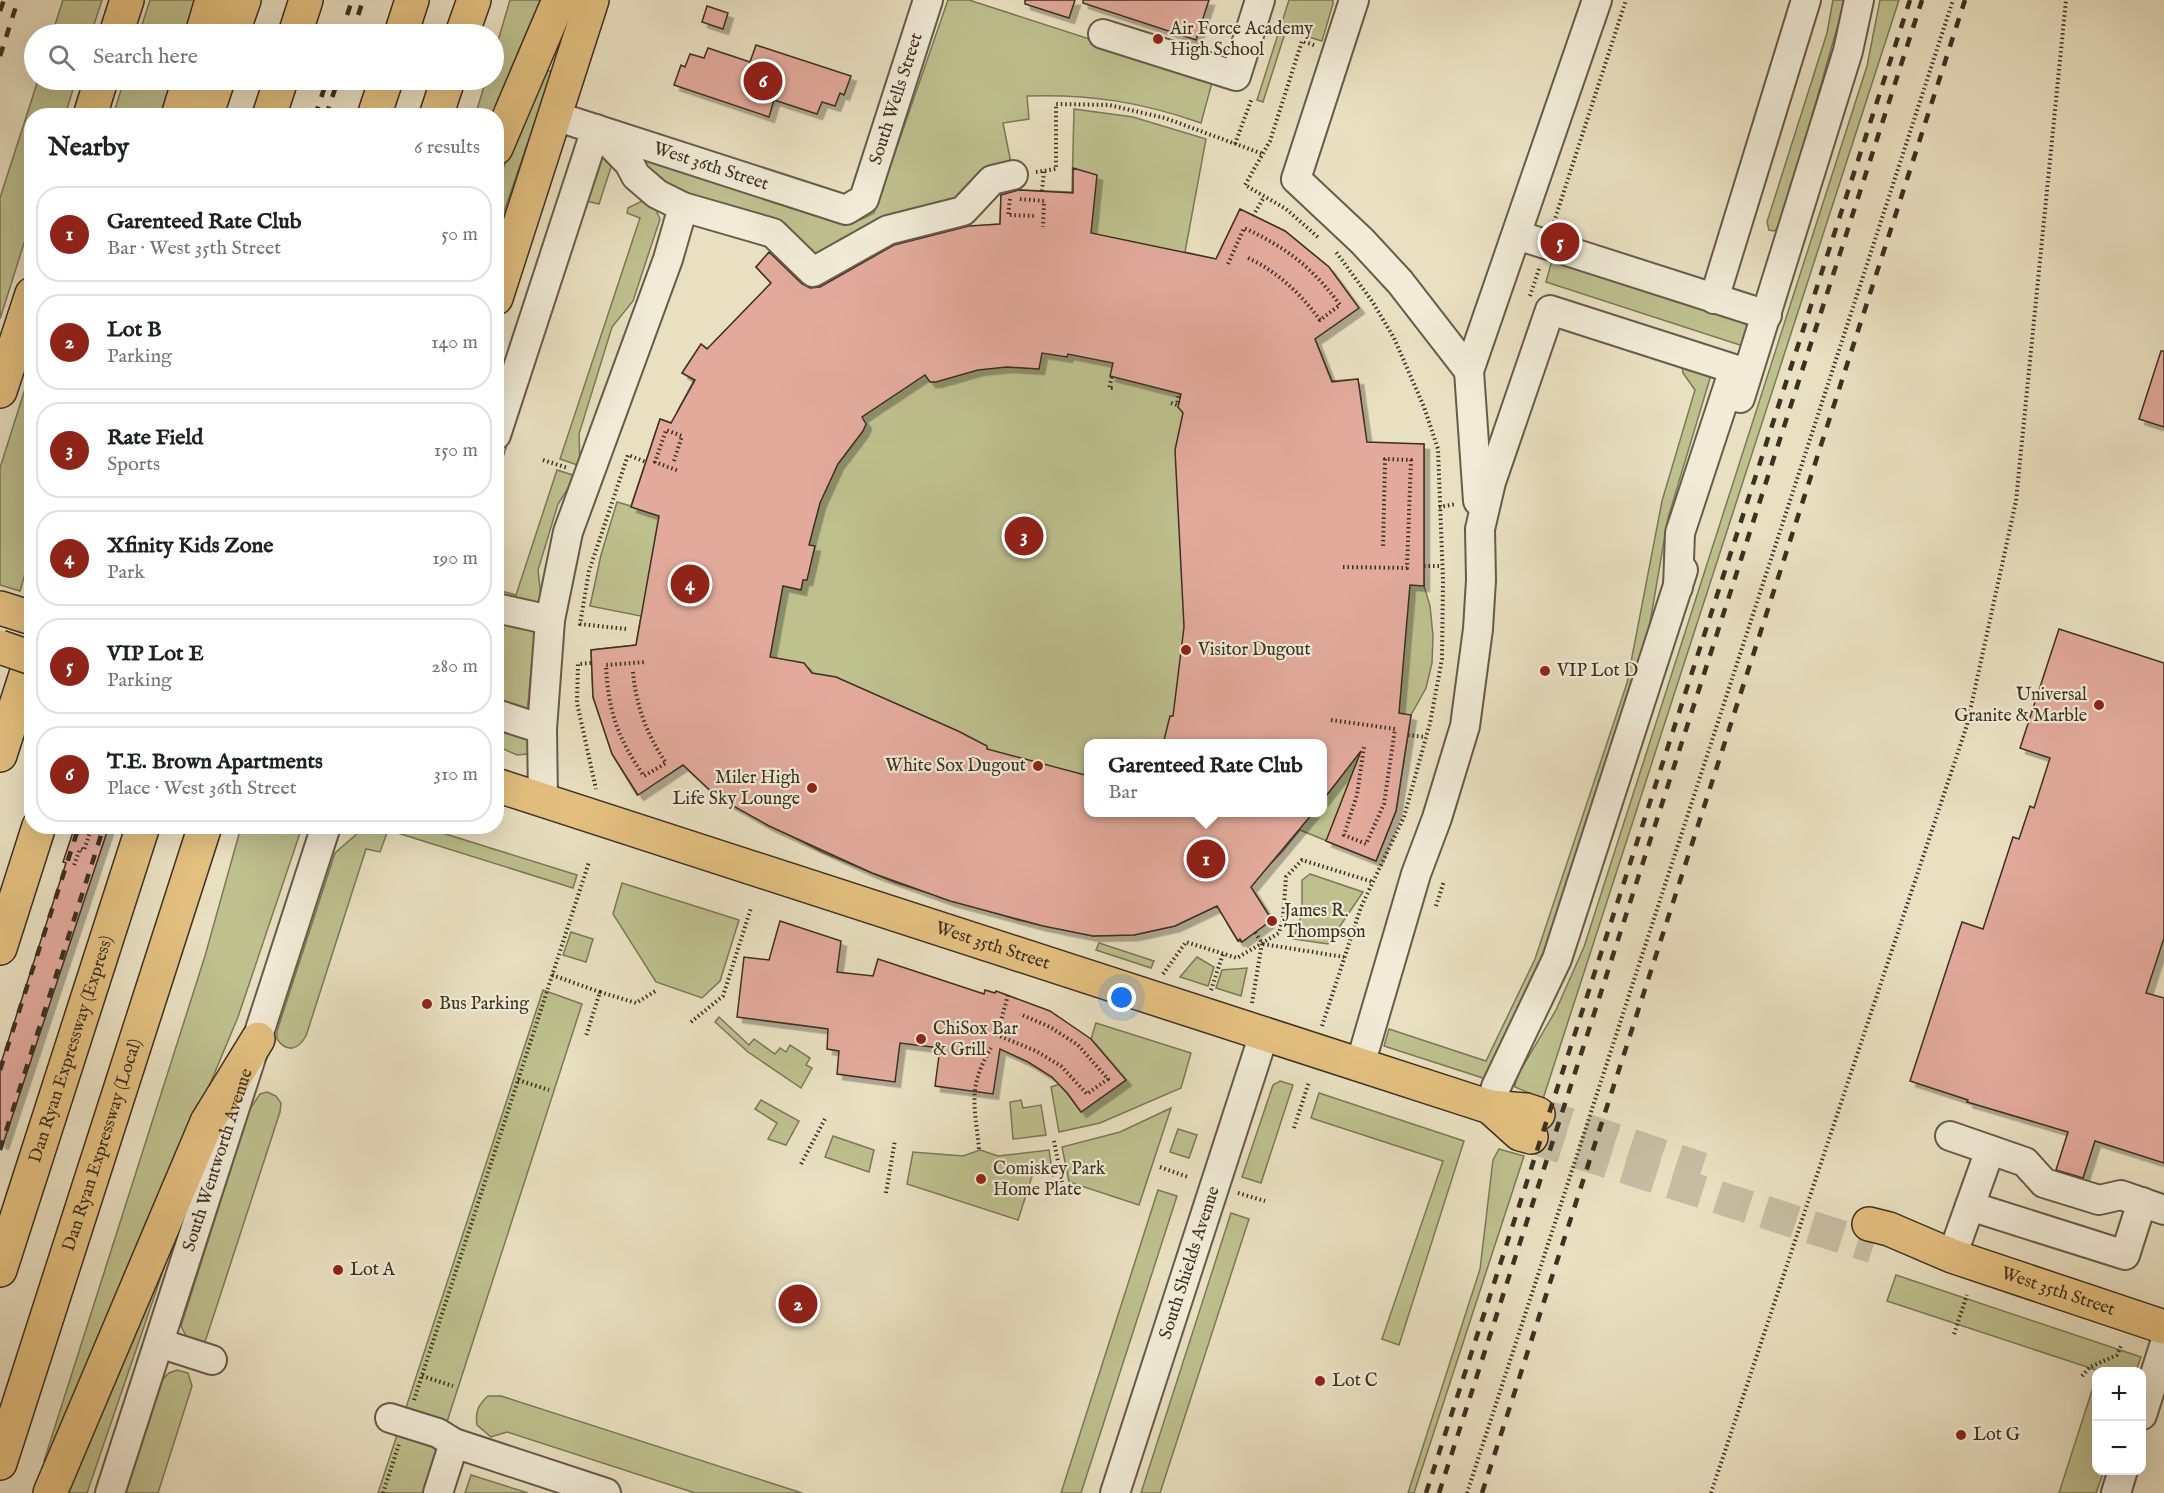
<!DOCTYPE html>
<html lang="en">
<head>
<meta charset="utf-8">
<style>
	body { margin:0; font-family:"IM FELL English",serif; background:#f2f2f2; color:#202124 }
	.controls { position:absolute; right:18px; bottom:18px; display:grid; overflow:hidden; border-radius:12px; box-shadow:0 6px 24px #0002 }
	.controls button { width:54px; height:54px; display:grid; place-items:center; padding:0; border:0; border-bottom:2px solid #e0e0e0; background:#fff; color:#202124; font:30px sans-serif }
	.you { position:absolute; left:1122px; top:998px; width:21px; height:21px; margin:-15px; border:4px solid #fff; border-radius:50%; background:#1a73e8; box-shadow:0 0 0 9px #1a73e833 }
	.badge { display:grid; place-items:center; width:39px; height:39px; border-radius:50%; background:#8f2418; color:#fff; font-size:20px; font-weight:700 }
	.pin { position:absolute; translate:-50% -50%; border:3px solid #fff; box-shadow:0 2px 6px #0006 }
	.popup { position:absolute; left:1084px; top:739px; width:243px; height:78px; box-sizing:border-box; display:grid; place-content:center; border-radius:12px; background:#fff; filter:drop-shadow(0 2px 4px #0005); font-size:20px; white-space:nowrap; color:#757577 }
	.popup b { font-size:22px; color:#202124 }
	.popup::after { content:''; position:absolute; left:50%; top:100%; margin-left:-12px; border:12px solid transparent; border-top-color:#fff }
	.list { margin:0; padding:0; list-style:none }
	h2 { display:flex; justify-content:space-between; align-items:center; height:78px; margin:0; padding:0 24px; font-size:26px }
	h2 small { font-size:20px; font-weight:400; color:#757577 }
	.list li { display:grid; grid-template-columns:39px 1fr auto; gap:18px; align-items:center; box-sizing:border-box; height:96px; margin:0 12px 12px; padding:0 12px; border:2px solid #e0e0e0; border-radius:24px }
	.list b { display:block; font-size:22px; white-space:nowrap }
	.list p { margin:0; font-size:20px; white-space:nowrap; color:#757577 }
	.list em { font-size:20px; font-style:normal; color:#757577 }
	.icon { flex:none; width:33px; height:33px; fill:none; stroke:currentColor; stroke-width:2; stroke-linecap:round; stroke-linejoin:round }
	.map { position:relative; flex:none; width:2164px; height:1493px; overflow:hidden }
	.search { position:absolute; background:#fff; box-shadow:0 6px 24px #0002; left:24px; top:24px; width:480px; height:66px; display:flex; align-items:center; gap:15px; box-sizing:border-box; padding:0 21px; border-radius:33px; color:#757577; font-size:22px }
	.panel { position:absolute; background:#fff; box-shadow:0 6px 24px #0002; left:24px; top:108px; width:480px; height:726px; border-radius:24px }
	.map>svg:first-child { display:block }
	.green { fill:#bec08e; stroke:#7d7858; stroke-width:1.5; fill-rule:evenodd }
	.building { fill:#e3aa9c; stroke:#3c3022; stroke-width:1.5; filter:url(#shadow) }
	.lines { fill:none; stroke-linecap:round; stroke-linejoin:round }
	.major-tunnel { stroke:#c6bda1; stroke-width:33; stroke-dasharray:33 16; stroke-linecap:butt }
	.minor-casing { stroke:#675c4a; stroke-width:32 }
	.major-casing { stroke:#3c3022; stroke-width:36 }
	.highway-casing { stroke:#3c3022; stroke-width:36 }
	.path { stroke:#3c3022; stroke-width:4; stroke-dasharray:1.5 3; stroke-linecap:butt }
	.minor { stroke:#f1ebd7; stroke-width:28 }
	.major { stroke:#e4c080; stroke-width:33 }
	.highway { stroke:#e4c080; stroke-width:33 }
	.rail { stroke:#3c3022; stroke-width:4.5; stroke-dasharray:10 10; stroke-linecap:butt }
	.major-bridge-casing { stroke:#3c3022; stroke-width:36; stroke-linecap:butt }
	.major-bridge { stroke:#e4c080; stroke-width:33 }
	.poi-dot { fill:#8f2418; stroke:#f1ebd7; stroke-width:2 }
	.labels { text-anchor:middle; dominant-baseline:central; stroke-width:4.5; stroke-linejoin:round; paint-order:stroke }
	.poi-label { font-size:18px; fill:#3c3022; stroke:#f1ebd7; text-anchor:start }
	.street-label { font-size:18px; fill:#3c3022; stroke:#f1ebd7 }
</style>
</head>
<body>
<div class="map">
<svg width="2164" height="1493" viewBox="0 0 2164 1493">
	<defs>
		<filter id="shadow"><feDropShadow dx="5.5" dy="5.5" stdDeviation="0" flood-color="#0004"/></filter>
	</defs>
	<rect width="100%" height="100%" fill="#e9e0c1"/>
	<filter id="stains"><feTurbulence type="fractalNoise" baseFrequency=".00333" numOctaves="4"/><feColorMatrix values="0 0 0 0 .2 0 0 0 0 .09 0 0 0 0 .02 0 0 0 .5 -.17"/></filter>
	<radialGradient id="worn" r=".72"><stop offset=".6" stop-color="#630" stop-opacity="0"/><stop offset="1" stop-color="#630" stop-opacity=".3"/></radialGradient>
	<g class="green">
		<path d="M63,0H102L91,34H52Z"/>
		<path d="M150,0H197L187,34H139Z"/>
		<path d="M510,0H548L496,116H475L486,80H494V54Z"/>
		<path d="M948,0H969L1213,79L1201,123C1141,102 1091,94 1027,96L1029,119L1003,123L1012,168L977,189L810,264L669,188L643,163L644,157L847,220H860L874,213Z"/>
		<path d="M1289,0H1333V4L1322,41L1286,30L1263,102L1257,100Z"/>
		<path d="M1833,0H1845L1781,225L1774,231L1769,230L1767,222L1827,33Z"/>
		<path d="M1880,0H1899L1543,1099L1515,1087L1516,1078L1556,1010L1584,947L1867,66Z"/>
		<path d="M545,69L552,72L497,232V183Z"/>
		<path d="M38,80H76L65,115L32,116L31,221L0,319V198Z"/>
		<path d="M124,80H173L163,115L113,116Z"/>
		<path d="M1074,109L1133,117L1206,139L1185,252L1216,259L1240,209L1285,231L1329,267L1315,339L1332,381L1358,379L1364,420L1338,423L1339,443L1424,444V586L1430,606L1433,636L1432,663L1426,688L1411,715L1396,811L1376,861L1300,830L1282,852L1242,893L1259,900L1270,917L1267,920L1269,922L1242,942L1238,941L1227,923L1234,918L1223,903L1175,926L1134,935L1093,936L1018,920L896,883L822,852L717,797L683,765L637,795L612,754L593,697L591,650L636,645L641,616L590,606L601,555L617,502L631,506L660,419L692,430L696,421L677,412L694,380L682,373L701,344L727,362L714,342L771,283L756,267L771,251L810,287C868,249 931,229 1000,224L1001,189L1072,192ZM1089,744H1323V812H1089Z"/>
		<path d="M600,152L612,164L599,204L586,201L497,476V460L593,161Z"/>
		<path d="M642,201L654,206L660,219L633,301L612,327L579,434L580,466L560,459L640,218L627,213L628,208Z"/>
		<path d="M1552,260L1741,321L1748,326L1746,347L1546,282Z"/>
		<path d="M1682,366L1711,375L1668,518L1645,652L1549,956L1486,1079L1384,1046L1389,1029L1486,1061L1535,959L1627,683L1662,501L1695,390L1683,373Z"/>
		<path d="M31,370V553L20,591L0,585V468Z"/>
		<path d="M557,470L576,476L558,504L538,570L542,605L500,596L501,591L516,595Z"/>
		<path d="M497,620L535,631L527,713L497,707V652L504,629L497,626Z"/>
		<path d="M497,722L527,734L530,748L528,754L517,755L497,746Z"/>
		<path d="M366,826L423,827L577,875L573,888L388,830L380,852L366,849L306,1036C298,1050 287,1053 277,1039V1031L335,853Z"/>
		<path d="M241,827H302L238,1017L51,1464L44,1461L205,956Z"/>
		<path d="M1310,874L1363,892L1328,944L1293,939L1302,914V880Z"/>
		<path d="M622,883L739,920L720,981L702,998L656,982L613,914Z"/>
		<path d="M571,932L593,939L586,962L563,955Z"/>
		<path d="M1099,943L1154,961L1151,968L1096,950Z"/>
		<path d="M1197,957L1214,967L1208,986L1180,977Z"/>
		<path d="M1247,968L1241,996L1216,988L1222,970Z"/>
		<path d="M543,990L582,1004L424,1493H378Z"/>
		<path d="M719,1017L749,1045L754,1039L775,1054L780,1048L786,1052L790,1045L810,1058L806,1065L812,1068L801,1088L748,1052L715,1022Z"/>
		<path d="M1096,1023L1191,1053L1181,1088L1100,1123L1059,1132L1051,1087L1060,1084L1081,1112L1125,1080L1091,1039Z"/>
		<path d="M1280,1081L1293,1085L1261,1183L1242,1177L1273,1085Z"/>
		<path d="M267,1092L276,1096L281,1103L280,1112L206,1339L203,1343L188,1340L181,1326L250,1109L260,1094Z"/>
		<path d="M1319,1093L1464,1141L1399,1345L1382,1339L1443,1161L1311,1118Z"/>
		<path d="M761,1100L799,1121L786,1145L768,1139L777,1123L755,1109Z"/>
		<path d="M1021,1100L1023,1108L1041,1105L1046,1135L1013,1139L1010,1102Z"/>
		<path d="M1171,1108L1139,1205L1069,1182L1062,1147L1120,1132Z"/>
		<path d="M1178,1129L1197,1135L1189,1158L1170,1152Z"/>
		<path d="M833,1136L874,1150L869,1172L825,1157Z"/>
		<path d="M1499,1149L1524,1156L1414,1493H1408L1480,1269L1493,1160Z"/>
		<path d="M980,1150L998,1156L1049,1150L1053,1176L1034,1170L1018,1220L907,1184L913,1152L963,1156Z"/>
		<path d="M1158,1190L1177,1196L1081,1493H1061Z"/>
		<path d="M1231,1213L1249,1219L1160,1493H1141Z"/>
		<path d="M176,1233L87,1493H65Z"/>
		<path d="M1896,1275L2141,1357L2136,1371H2099L1887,1301Z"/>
		<path d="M177,1370L188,1373L192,1386L158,1493H126L163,1379L169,1373Z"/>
		<path d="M2096,1378V1470L2104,1471L2096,1493H2059Z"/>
		<path d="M488,1396H501L802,1493H695L507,1432L491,1437L477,1425C475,1412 478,1405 488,1396Z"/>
		<path d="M471,1475L528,1493H465Z"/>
	</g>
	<g class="building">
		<path d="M1025,0H1075L1069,18L1025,4Z"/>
		<path d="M1083,0H1209L1196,40L1083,3Z"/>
		<path d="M707,6L728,13L723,29L702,22Z"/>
		<path d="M756,45L851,76L844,95L840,93L835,106L822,102L817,114L774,100L769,117L674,85L681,65L685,67L690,54L704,58L708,48L750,62Z"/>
		<path d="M1073,168L1097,175L1091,233L1216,259L1240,209L1285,231L1329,267L1359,308L1315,339L1332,382L1358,379L1367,442L1424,444V586L1410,585L1399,713L1411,715L1396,811L1376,861L1326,841L1361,751L1323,800V744H1163L1170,716H1173L1184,627L1175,450L1183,413L1178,407L1181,394L1110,376L1113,363L1068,354L1067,357L1042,353L1039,369L1007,367L978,370L936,382H930L925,375L862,417L866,424L863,431L838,464L820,503L809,545L815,546L807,580H803L801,590L783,586L770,657L804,663L812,673L836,677L958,731L987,746V749L1089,776V813H1313L1251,887L1270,917L1267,920L1269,922L1242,942L1240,939L1238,941L1217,906L1175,926L1134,935L1093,936L1043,926L950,901L872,873L769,826L717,797L683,765L638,795L612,754L593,697L591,650L636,645L659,516L631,507L660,419L671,423L695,380L682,373L701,344L707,349L771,283L756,267L769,252L802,284L810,288L820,287L894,245L969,226L1000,224L1001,195L1019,190L1073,193Z"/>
		<path d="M2161,351H2164V427L2139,419Z"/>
		<path d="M2059,629L2164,663V938L2146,993L2164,998V1163L2095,1141L2083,1178L2056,1170L2068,1132L1967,1102L1968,1100L1910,1081L1962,922L1983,929L2013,837L2019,839L2030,806L2034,808L2050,758L2020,748Z"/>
		<path d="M75,826H109L3,1144L0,1143V1066L66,863L63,862Z"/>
		<path d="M780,921L841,941L837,972L873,976L878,959L984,994L985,990L995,993L996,991L1050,1011L1091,1039L1126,1080L1081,1112L1068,1094L1052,1077L1028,1062L1000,1049L993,1094L935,1086L940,1048L900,1043L895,1082L837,1074L839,1051L827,1049L828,1029L737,1017L744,957L769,960Z"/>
	</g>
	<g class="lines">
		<g class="major-tunnel">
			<path d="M1538,1114L1702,1169"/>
			<path d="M1531,1137L1873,1247"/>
		</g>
		<g class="minor-casing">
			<g id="minor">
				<path d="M1354,0L1296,179L1362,241L1400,282L1469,371"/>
				<path d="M1103,34L1236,76L1260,0"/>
				<path id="s1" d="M555,116L846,210L864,199L928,0"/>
				<path d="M1517,235L1767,315"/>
				<path d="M1714,299L1806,0"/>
				<path d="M1740,398L1848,51L1859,0"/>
				<path d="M496,435L596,129L629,163L636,176L657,194L683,207L773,233L813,272L888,230L963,211L992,180L1013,175"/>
				<path d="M1478,501L1469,371L1597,0"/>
				<path d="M496,608L550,620"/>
				<path d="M496,714L542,729"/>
				<path d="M543,800L542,729L550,620L568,532L668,259L683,207"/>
				<path d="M1360,1065L1416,874L1437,818L1465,726L1478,629L1481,580L1480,529L1491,482L1550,310L1734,369L1680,533L1678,587"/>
				<path d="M1490,1107L1496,1087L1557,959L1683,570"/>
				<path d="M1950,1136L2025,1162L2044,1183L2099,1200L2121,1195L2164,1210"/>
				<path d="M1970,1206L2125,1255L2142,1202"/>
				<path d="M1952,1256L1990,1150"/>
				<path d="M159,1343L212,1360"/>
				<path d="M2142,1415L2164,1346"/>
				<path d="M390,1418L438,1433L454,1443L606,1493"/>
				<path id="s2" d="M110,1493L326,826"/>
				<path d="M438,1493L454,1443"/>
				<path id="s3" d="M1115,1493L1264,1034"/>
				<path d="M2116,1493L2123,1470"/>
			</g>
		</g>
		<g class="major-casing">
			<g id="major">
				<path d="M116,34L127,0"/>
				<path d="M90,116L101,80"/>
				<path d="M496,298L592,0"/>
				<path d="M0,391L32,294"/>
				<path d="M0,608L32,618"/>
				<path id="s4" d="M496,785L1490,1107L1526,1110L1538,1114"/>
				<path d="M1490,1107L1520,1134L1531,1137"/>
				<path id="s5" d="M1869,1224L1889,1229L1952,1256L2164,1327"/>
			</g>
		</g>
		<g class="highway-casing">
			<g id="highway">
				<path d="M202,34L212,0"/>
				<path d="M232,34L244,0"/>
				<path d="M295,34L306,0"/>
				<path d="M401,34L412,0"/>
				<path d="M462,34L474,0"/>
				<path d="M178,116L189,80"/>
				<path d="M206,116L218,80"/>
				<path d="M269,116L281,80"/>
				<path d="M374,116L386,80"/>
				<path d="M436,116L448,80"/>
				<path d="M496,148L559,0"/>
				<path d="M0,755L32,656"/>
				<path d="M0,948L39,826"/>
				<path id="s6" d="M0,1270L143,826"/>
				<path id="s7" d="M0,1463L205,826"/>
				<path d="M50,1493L207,1122L258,1039"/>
			</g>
		</g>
		<g class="path">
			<path d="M1314,45L1302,41L1270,141L1245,185L1286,209L1319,238"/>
			<path d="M1235,144L1252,98"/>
			<path d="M1036,172L1056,169V104L1109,105L1165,118L1263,154"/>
			<path d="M1042,191L1044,171"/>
			<path d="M1010,199L1008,215L1036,216"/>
			<path d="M1020,199L1044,201L1043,227"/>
			<path d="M1253,216L1264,197"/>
			<path d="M1554,222L1626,0"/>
			<path d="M1228,264L1244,228C1286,247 1313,268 1340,305L1320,320C1300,293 1277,271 1246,257"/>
			<path d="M1530,296L1540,266"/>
			<path d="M1112,377L1109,388H1113"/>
			<path d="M1171,403L1177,405L1179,394"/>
			<path d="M543,460L568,468"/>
			<path d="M674,461L682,436L666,430L655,462L679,471"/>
			<path d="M1439,507L1456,504"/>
			<path d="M1424,566H1442"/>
			<path d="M1343,567L1407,568L1411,460L1385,459L1383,548"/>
			<path d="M626,629L580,624L589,571L628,455L646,462"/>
			<path d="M591,663L578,664L577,703L596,789"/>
			<path d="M633,672C636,706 647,735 666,763L644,776C618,739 608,711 606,665L646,662"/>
			<path d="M1331,720L1395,729L1384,804L1366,844L1344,835L1357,795L1364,747"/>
			<path d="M1408,735L1426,737"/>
			<path d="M74,865L80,849L84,850L92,826"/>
			<path d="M1436,906L1444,881"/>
			<path d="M1263,944L1344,957"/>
			<path d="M1163,974L1186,942L1237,958L1279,933L1283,918L1286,877L1302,860L1373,882"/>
			<path d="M552,975L600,992L586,1036"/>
			<path d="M1211,990L1223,954"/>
			<path d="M600,992L636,1003L657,990"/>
			<path d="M1008,995L997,1035L1036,1051L1061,1066L1087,1094L1108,1079L1078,1045L1050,1027L1020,1014"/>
			<path d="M1252,1003L1262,943L1255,932"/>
			<path d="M691,1022L723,996L751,908"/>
			<path d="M1322,1026L1361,907L1404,817L1430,723L1442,659L1443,581L1438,449L1424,407L1394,338L1372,301L1336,252"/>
			<path d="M518,1080L549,1090"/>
			<path d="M1294,1128L1309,1082"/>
			<path d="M1054,1141L1062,1182"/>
			<path d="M979,1149C975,1106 967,1088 991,1048"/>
			<path d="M801,1164L826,1117"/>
			<path d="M1160,1167L1188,1177"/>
			<path d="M886,1193L895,1140"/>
			<path d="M1238,1193L1265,1201"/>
			<path d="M1954,1334L1967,1295"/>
			<path d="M422,1376L453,1386"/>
			<path d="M2082,1376L2090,1367L2117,1355L2121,1346"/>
			<path d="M414,1400L589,862"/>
			<path d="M383,1493L399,1444"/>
			<path d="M1467,1493L1953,0"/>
			<path d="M1711,1493L1967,725L2016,501L2066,0"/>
		</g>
		<use href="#minor" class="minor"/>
		<use href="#major" class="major"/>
		<use href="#highway" class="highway"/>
		<g class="rail">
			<path d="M0,11L4,0"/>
			<path d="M341,34L352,0"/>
			<path d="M352,34L363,0"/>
			<path d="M0,56L18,0"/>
			<path d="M315,116L327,80"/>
			<path d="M326,116L338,80"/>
			<path d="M0,1070L79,826"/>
			<path d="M0,1150L104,826"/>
			<path d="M1426,1493L1910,0"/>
			<path d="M1439,1493L1922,0"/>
			<path d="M1482,1493L1965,0"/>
		</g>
		<g class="major-bridge-casing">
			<path id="major-bridge" d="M0,647L32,658"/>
		</g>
		<use href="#major-bridge" class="major-bridge"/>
	</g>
	<g class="poi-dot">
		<circle cx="1158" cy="39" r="6"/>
		<circle cx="1186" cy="650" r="6"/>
		<circle cx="1545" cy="671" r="6"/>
		<circle cx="2099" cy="705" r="6"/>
		<circle cx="1038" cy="766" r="6"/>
		<circle cx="812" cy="788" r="6"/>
		<circle cx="1272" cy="921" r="6"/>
		<circle cx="427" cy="1004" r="6"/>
		<circle cx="921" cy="1039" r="6"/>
		<circle cx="981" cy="1179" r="6"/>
		<circle cx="338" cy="1270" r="6"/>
		<circle cx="1320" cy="1381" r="6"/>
		<circle cx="1961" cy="1435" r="6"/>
	</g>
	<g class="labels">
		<g class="poi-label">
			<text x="1170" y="29">Air Force Academy<tspan x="1170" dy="21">High School</tspan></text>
			<text x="1198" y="650">Visitor Dugout</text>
			<text x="1557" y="671">VIP Lot D</text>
			<text x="2087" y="695" text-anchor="end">Universal<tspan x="2087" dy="21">Granite &amp; Marble</tspan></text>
			<text x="1026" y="766" text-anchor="end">White Sox Dugout</text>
			<text x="800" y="778" text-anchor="end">Miler High<tspan x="800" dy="21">Life Sky Lounge</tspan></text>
			<text x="1284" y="911">James R.<tspan x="1284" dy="21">Thompson</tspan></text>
			<text x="439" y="1004">Bus Parking</text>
			<text x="933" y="1029">ChiSox Bar<tspan x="933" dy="21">&amp; Grill</tspan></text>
			<text x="993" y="1169">Comiskey Park<tspan x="993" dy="21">Home Plate</tspan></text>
			<text x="350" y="1270">Lot A</text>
			<text x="1332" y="1381">Lot C</text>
			<text x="1973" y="1435">Lot G</text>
		</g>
		<g class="street-label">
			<text stroke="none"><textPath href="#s1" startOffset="432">South Wells Street</textPath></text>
			<text stroke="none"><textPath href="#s1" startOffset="164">West 36th Street</textPath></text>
			<text stroke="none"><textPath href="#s4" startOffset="522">West 35th Street</textPath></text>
			<text stroke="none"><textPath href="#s6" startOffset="232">Dan Ryan Expressway (Express)</textPath></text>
			<text stroke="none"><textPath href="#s7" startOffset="334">Dan Ryan Expressway (Local)</textPath></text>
			<text stroke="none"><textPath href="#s2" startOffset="350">South Wentworth Avenue</textPath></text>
			<text stroke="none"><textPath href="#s3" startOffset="242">South Shields Avenue</textPath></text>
			<text stroke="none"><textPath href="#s5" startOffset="201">West 35th Street</textPath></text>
		</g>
	</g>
	<rect width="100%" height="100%" filter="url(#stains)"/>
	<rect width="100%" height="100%" fill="url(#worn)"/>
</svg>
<div class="controls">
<button>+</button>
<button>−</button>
</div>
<div class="you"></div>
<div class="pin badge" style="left:1206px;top:859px">1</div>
<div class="popup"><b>Garenteed Rate Club</b>Bar</div>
<div class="pin badge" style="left:798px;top:1304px">2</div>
<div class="pin badge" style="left:1024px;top:536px">3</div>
<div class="pin badge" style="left:690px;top:584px">4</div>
<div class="pin badge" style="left:1560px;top:242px">5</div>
<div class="pin badge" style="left:763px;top:81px">6</div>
<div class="search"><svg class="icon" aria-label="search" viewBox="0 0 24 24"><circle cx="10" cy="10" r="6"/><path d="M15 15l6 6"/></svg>Search here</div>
<section class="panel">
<h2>Nearby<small>6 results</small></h2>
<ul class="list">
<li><span class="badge">1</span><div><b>Garenteed Rate Club</b><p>Bar · West 35th Street</p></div><em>50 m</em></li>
<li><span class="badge">2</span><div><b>Lot B</b><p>Parking</p></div><em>140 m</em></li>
<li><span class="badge">3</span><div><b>Rate Field</b><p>Sports</p></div><em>150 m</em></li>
<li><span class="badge">4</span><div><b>Xfinity Kids Zone</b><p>Park</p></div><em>190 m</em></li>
<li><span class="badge">5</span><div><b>VIP Lot E</b><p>Parking</p></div><em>280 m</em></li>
<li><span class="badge">6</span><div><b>T.E. Brown Apartments</b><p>Place · West 36th Street</p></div><em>310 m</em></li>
</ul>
</section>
</div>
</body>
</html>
